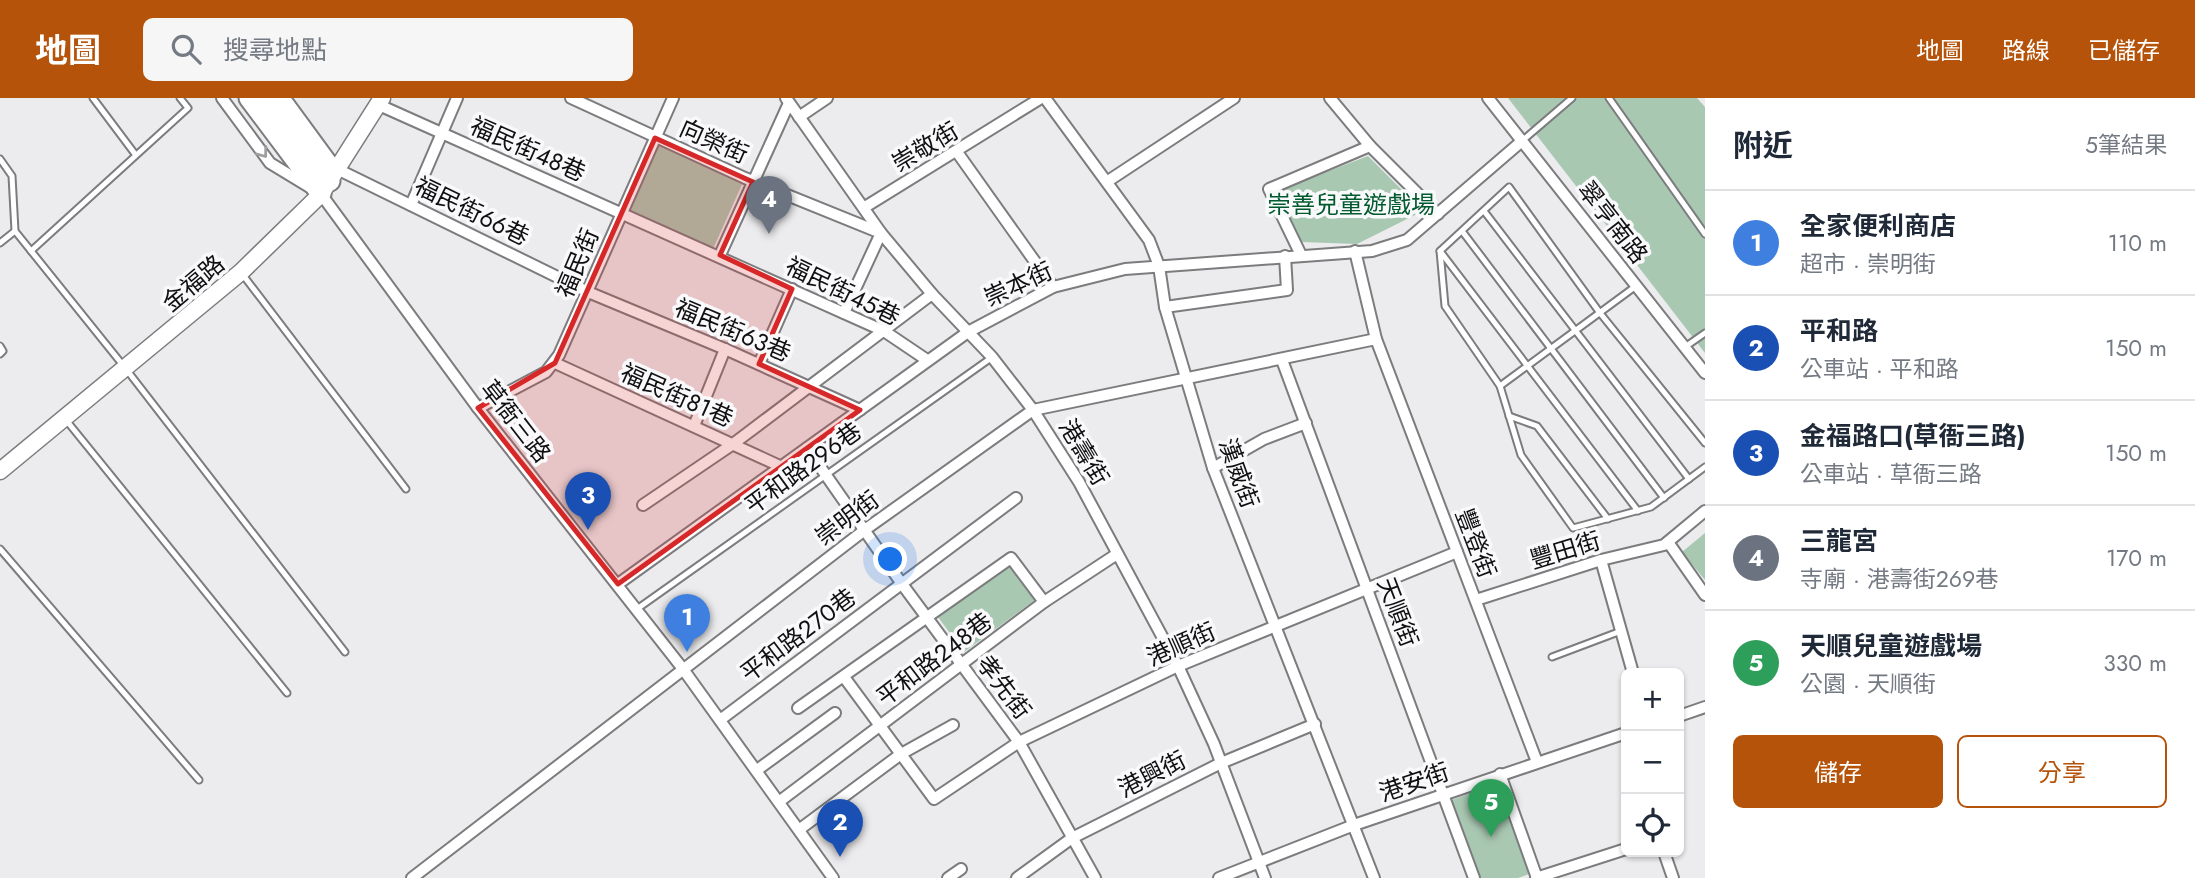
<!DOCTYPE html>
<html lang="zh-TW">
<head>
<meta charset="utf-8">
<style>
	body { margin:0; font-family:Jost,"Noto Sans TC",sans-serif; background:#f6f6f7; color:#1f2937 }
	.controls { position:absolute; right:21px; bottom:21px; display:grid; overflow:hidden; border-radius:10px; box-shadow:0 2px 5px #0004 }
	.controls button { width:63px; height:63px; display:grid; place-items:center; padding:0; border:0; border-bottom:2px solid #e0e1e3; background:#fff; color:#1f2937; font:35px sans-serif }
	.you { position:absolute; left:891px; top:462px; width:24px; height:24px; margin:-18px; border:5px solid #fff; border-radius:50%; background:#1a73e8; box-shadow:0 0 0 10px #1a73e833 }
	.badge { display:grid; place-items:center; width:46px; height:46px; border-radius:50%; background:#b45309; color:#fff; font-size:23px; font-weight:700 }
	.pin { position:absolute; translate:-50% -58px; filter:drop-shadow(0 2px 4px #0008) }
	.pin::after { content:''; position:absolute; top:37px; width:24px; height:21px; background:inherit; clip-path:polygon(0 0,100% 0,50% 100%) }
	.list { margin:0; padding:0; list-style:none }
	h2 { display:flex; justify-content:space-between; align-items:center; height:91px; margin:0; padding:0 28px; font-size:30px }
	h2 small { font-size:23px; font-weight:400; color:#747a83 }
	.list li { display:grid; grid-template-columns:46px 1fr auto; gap:21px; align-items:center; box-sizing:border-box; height:105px; padding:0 28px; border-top:2px solid #e0e1e3 }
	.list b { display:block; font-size:26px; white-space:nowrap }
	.list p { margin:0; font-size:23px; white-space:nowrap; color:#747a83 }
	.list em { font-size:23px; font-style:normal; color:#747a83 }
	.actions { display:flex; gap:14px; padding:21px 28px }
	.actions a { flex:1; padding:16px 0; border:2px solid #b45309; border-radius:10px; text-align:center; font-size:24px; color:#b45309 }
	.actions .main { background:#b45309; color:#fff }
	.icon { flex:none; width:38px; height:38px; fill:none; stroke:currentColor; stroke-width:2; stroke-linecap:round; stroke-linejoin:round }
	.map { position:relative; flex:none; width:1705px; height:780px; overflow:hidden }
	header { display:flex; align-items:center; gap:42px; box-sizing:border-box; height:98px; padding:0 35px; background:#b45309; color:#fff }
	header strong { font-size:33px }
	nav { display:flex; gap:38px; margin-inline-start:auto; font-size:24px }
	.search { width:490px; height:63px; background:#f6f6f7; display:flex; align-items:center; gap:18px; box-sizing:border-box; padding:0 24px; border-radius:10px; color:#747a83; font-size:26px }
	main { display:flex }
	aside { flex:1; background:#fff }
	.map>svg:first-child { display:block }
	.green { fill:#a9c8b2 }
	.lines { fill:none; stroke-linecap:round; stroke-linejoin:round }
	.lane-casing { stroke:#7c7c7e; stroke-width:9 }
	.street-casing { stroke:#7c7c7e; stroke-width:14 }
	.secondary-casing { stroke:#7c7c7e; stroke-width:19 }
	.highway-casing { stroke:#7c7c7e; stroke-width:23 }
	.lane { stroke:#fff; stroke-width:5 }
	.street { stroke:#fff; stroke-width:10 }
	.secondary { stroke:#fff; stroke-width:16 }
	.highway { stroke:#fff; stroke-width:19 }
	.oneway { stroke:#9f9fa0 }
	.marked { fill:#d62828; fill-opacity:0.2; stroke:#d62828; stroke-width:5; stroke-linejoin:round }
	.labels { text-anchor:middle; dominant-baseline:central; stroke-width:7; stroke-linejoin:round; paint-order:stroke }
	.street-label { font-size:24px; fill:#101011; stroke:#f9f9fb }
	.park-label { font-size:24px; fill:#005a2e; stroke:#f9f9fb }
</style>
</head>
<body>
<header>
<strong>地圖</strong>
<div class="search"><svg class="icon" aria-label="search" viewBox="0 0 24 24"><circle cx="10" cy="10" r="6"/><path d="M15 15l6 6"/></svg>搜尋地點</div>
<nav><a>地圖</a><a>路線</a><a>已儲存</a></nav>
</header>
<main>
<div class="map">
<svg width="1705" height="780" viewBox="0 0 1705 780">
	<rect width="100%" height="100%" fill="#ececee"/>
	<g class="green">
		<path d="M1508,0H1697L1705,9V255Z"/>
		<path d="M657,46L743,84L713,151L627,114Z"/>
		<path d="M1368,58L1423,113L1357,146L1301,144L1277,93Z"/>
		<path d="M1705,435V482L1682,454Z"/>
		<path d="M1010,461L1038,500L964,554L935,515Z"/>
		<path d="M1499,685L1532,775L1518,780H1477L1449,703Z"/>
	</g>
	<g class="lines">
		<g class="lane-casing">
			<g id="lane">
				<path d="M93,0L135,56"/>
				<path d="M1609,0L1705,136"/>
				<path d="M1522,43L1572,0"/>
				<path d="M0,61L12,78L15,133L126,271L345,554"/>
				<path d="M1484,113L1689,381"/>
				<path d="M1462,133L1664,400"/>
				<path d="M0,145L15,133"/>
				<path d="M31,153L188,10L180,0"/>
				<path d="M1440,153L1638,413"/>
				<path d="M243,177L406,391"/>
				<path d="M0,248L3,253L0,256"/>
				<path d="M1685,249L1705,235"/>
				<path d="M1500,288L1636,188"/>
				<path d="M1509,318L1537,328L1608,421"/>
				<path d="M66,322L287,595"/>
				<path d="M1705,345L1600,215L1509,89L1440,153L1445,208L1500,288L1521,357L1573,430L1651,409L1705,369"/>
				<path d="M0,451L199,682"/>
				<path d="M637,511L991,260"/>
				<path d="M1552,559L1621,533"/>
			</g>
		</g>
		<g class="street-casing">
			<g id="street">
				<path d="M222,0L270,65L321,96L478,310L683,571L833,780"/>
				<path d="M285,0L337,71L588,194L725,251L860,312"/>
				<path d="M571,0L745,80L881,135L844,215"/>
				<path d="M786,0L881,135L932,196L992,259L1033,312L1079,384L1178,568L1214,646L1265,780"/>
				<path d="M1045,0L1149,142L1159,168L1165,209L1213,370L1374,780"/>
				<path d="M1330,0L1370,48L1438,116"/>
				<path d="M1488,0L1705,275"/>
				<path d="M379,7L884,233L927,262"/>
				<path d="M799,19L827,0"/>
				<path d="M957,54L1053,189"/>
				<path d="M1108,83L1234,0"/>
				<path d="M411,107L457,0"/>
				<path d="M865,109L1041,0"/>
				<path d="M1355,153L1376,241L1537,664"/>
				<path d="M720,157L789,5"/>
				<path d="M1301,157L1269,91L1370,48"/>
				<path d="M1165,209L1287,192L1285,158"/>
				<path d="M1282,262L1474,780"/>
				<path d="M555,265L782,369"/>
				<path d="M759,266L792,191"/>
				<path d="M478,310L546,274L559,257L673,0"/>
				<path d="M694,328L725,251"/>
				<path d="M807,350L902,486L1019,644L1095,780"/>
				<path d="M1213,370L1264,341L1306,325"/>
				<path d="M643,407L733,346L932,196"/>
				<path d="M1668,444L1705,497"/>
				<path d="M1601,462L1633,575"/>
				<path d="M618,486L968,234L1053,189L1125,171L1372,153L1407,142L1522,43"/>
				<path d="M1476,502L1601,462L1664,447L1705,413"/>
				<path d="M844,579L934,701L1019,644L1178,568L1457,454"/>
				<path d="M798,610L1011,460L1044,504"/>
				<path d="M1679,618L1705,609"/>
				<path d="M720,622L1016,400"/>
				<path d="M757,672L835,615"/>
				<path d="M1500,676L1537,780"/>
				<path d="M780,703L1044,504L1117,456"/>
				<path d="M800,731L901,656L953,627"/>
				<path d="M1664,754L1673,780"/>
				<path d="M412,780L866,431L1033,312L1376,241"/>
				<path d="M948,780L961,771"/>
				<path d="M1017,780L1072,740L1221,665L1315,626"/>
				<path d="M1219,780L1354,727L1626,635"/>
				<path d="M1536,780L1626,751"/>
			</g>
		</g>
		<g class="secondary-casing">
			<path id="secondary" d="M0,373L241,174L321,96L382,0"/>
		</g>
		<g class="highway-casing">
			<g id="highway">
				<path d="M249,0L321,96"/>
				<path d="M269,0L330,83"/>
			</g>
		</g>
		<use href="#lane" class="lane"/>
		<use href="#street" class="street"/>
		<use href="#secondary" class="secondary"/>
		<use href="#highway" class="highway"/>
	</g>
	<defs><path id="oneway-chevron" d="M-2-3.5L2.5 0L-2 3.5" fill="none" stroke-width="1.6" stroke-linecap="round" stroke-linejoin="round" transform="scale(1.75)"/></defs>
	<use class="oneway" href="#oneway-chevron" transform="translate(263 55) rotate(53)"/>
	<path class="marked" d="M655,40L753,84L720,157L792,191L759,266L860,312L618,486L478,310L555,265Z"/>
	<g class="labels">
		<g class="street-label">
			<text transform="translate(714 43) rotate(24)">向榮街</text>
			<text transform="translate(925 49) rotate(-31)">崇敬街</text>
			<text transform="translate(528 51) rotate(24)">福民街48巷</text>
			<text transform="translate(472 113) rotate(26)">福民街66巷</text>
			<text transform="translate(1613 124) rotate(52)">翠亨南路</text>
			<text transform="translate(577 165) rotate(-67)">福民街</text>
			<text transform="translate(193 185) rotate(-40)">金福路</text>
			<text transform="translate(1018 186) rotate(-25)">崇本街</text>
			<text transform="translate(843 193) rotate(26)">福民街45巷</text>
			<text transform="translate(733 232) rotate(23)">福民街63巷</text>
			<text transform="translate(677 297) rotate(24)">福民街81巷</text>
			<text transform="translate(516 323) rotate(52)">草衙三路</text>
			<text transform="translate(1084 354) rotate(59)">港壽街</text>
			<text transform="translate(803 370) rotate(-36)">平和路296巷</text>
			<text transform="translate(1239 375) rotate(70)">漢威街</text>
			<text transform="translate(847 420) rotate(-37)">崇明街</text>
			<text transform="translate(1476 445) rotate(69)">豐登街</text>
			<text transform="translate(1565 452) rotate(-17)">豐田街</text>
			<text transform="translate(1398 514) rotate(69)">天順街</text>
			<text transform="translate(798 537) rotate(-37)">平和路270巷</text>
			<text transform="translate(1181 546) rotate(-24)">港順街</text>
			<text transform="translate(934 561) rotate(-37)">平和路248巷</text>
			<text transform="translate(1004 589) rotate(53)">孝先街</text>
			<text transform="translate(1152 676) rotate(-27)">港興街</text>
			<text transform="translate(1414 684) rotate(-19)">港安街</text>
		</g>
		<g class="park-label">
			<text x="1351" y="106">崇善兒童遊戲場</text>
		</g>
	</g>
</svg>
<div class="controls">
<button>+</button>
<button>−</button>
<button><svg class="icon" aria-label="locate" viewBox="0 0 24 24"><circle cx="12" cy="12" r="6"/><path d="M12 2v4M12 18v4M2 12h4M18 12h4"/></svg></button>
</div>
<div class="you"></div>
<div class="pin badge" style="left:687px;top:554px;background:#3f7fe0">1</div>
<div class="pin badge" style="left:840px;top:759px;background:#1a4fb4">2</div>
<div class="pin badge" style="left:588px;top:432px;background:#1a4fb4">3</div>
<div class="pin badge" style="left:769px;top:136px;background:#6b7280">4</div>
<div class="pin badge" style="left:1491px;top:739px;background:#2e9e5b">5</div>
</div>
<aside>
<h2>附近<small>5筆結果</small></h2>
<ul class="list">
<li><span class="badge" style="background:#3f7fe0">1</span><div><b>全家便利商店</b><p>超市 · 崇明街</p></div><em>110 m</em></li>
<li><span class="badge" style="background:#1a4fb4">2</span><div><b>平和路</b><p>公車站 · 平和路</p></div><em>150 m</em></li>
<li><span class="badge" style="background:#1a4fb4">3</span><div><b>金福路口(草衙三路)</b><p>公車站 · 草衙三路</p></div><em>150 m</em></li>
<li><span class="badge" style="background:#6b7280">4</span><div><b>三龍宮</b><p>寺廟 · 港壽街269巷</p></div><em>170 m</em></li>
<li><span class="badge" style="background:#2e9e5b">5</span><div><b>天順兒童遊戲場</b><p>公園 · 天順街</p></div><em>330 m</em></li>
</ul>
<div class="actions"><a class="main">儲存</a><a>分享</a></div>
</aside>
</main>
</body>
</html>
